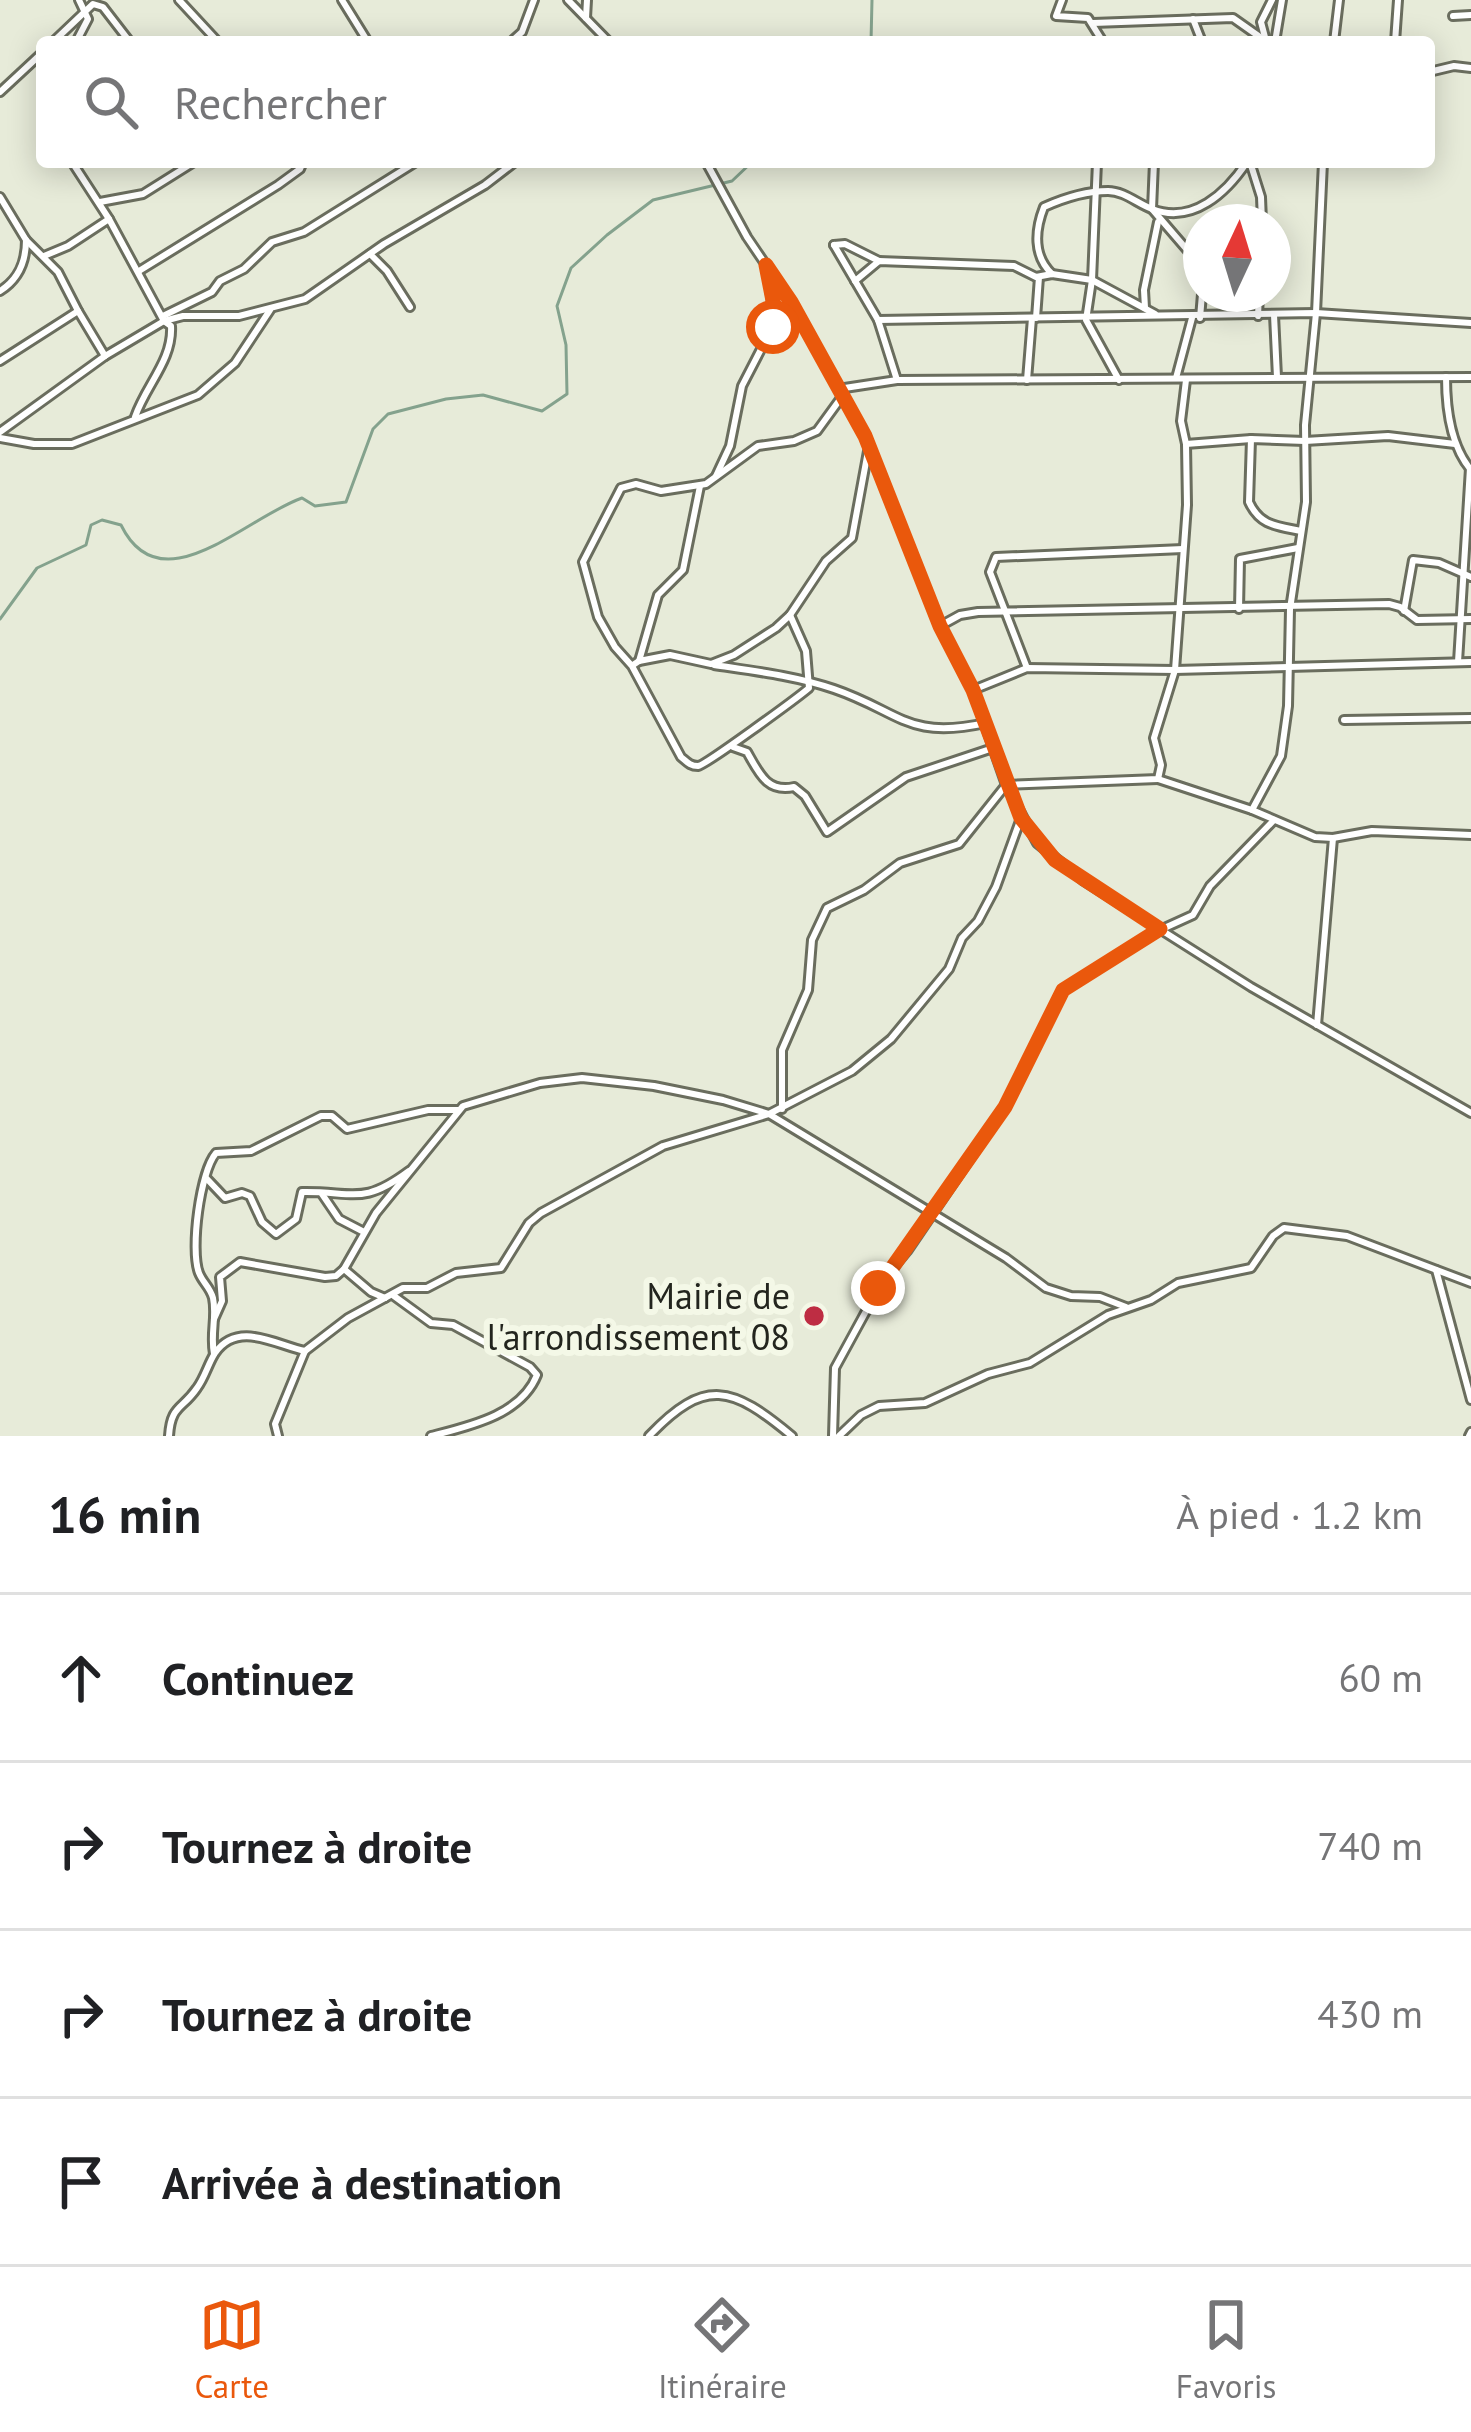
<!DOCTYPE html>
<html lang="fr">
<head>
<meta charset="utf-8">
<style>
	body { margin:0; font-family:"PT Sans",sans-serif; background:#f2f2f2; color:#202124 }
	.compass { position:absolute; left:1183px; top:204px; width:108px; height:108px; border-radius:50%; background:#fff; box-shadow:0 6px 30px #0003; rotate:4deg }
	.stop { position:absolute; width:36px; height:36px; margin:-27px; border:9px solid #ea580c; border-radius:50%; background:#fff }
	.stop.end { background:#ea580c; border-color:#fff; box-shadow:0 3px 12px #0008 }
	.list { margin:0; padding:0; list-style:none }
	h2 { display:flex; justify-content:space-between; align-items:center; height:156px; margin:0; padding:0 48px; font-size:51px }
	h2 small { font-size:39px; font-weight:400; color:#757577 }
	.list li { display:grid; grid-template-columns:78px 1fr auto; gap:36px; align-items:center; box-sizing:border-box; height:168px; padding:0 48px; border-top:3px solid #e0e0e0 }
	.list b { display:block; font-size:45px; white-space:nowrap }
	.list em { font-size:39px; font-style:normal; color:#757577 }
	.icon { flex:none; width:66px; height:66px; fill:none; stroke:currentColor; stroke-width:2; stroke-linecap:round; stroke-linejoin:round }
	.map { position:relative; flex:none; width:1471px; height:1436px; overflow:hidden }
	.search { position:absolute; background:#fff; box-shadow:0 6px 30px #0003; left:36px; right:36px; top:36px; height:132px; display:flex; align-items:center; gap:30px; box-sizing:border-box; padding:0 42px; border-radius:12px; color:#757577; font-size:45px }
	.sheet { height:828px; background:#fff }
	nav { display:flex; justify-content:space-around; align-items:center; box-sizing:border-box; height:168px; border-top:3px solid #e0e0e0; background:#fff; font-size:33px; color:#757577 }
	nav a { display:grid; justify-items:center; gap:6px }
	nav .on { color:#ea580c }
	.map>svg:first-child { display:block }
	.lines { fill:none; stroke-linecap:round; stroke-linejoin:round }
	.stream { stroke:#84a28d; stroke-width:3 }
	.minor-casing { stroke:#6a6d5e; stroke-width:12 }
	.minor { stroke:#fff; stroke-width:6 }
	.route { stroke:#ea580c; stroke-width:15 }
	.poi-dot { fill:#be2d43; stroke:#f4f8e7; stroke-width:4.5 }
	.labels { text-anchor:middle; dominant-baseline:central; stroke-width:12; stroke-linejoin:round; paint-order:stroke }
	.poi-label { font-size:36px; fill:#23251e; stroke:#f4f8e7; text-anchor:end }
</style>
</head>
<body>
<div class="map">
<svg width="1471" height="1436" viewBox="0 0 1471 1436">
	<rect width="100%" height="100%" fill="#e7ebd9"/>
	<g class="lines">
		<g class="stream">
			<path d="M871,42L872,0"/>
			<path d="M0,619L37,568L86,545L91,525L102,520L121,525C161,607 245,518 302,498L315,506L346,502L373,429L388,414L446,399L483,395L542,411L567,394L566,345L557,306L571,268L607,235L653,200L732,181L752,162"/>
		</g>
		<g class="minor-casing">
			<g id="minor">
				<path d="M179,0L218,42"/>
				<path d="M342,0L368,42"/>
				<path d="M568,0L609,42"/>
				<path d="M1062,0L1056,16L1088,18L1103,42"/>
				<path d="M1453,16L1471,15"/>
				<path d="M586,18L587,0"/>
				<path d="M1193,19L1202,42"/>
				<path d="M1093,23L1233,18L1267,42"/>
				<path d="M1266,41L1261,22L1272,0"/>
				<path d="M53,42L93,4L103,7L130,42"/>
				<path d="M76,42L88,19L79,0"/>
				<path d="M511,42L522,32L534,0"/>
				<path d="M1275,42L1282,0"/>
				<path d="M1334,42L1339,0"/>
				<path d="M1395,42L1398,0"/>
				<path d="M1429,72L1454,66L1471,68"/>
				<path d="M0,92L42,53"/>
				<path d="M72,162L109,219"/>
				<path d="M706,162L747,237L791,302L865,436L940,626L973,690L1006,785L1037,843L1084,881L1251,987L1471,1113"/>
				<path d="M1097,162L1092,280L1086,320L1119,380"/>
				<path d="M1154,162L1152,209L1201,266"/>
				<path d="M1250,162L1261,197L1262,222"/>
				<path d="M0,197L26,240L58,272L78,311"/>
				<path d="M100,202L143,194L194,162"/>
				<path d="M834,245L878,320L897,380"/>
				<path d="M834,245L845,244L879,261"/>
				<path d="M370,254L387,271L410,307"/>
				<path d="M44,256L68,246L109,219L164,321L171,326C173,360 146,385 135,417"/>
				<path d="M139,271L278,185L300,169L303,162"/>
				<path d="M1052,274C1033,256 1035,230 1044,207C1064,198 1088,191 1108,191C1124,191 1138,204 1152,209C1193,225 1227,192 1247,162"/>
				<path d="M855,281L879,261L1014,266L1036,277L1052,274L1092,280L1155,314"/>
				<path d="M0,291C19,279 26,262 26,240"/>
				<path d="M1145,308L1144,290L1158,222"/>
				<path d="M1274,315L1277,377"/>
				<path d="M163,316L212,292L220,281L244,269L272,242L304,232L416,162"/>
				<path d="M1258,316L1259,294"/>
				<path d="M1036,318L1039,277"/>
				<path d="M1200,318L1202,294"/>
				<path d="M878,320L1316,313L1471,323"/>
				<path d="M0,361L78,311L105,356L164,321L183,316H239L305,299L384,244L485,185L515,162"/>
				<path d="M1446,377C1446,409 1450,445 1471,470"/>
				<path d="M1176,378L1192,318"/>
				<path d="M1027,380L1032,318"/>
				<path d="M838,389L897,380L1471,377"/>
				<path d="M0,432L105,356"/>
				<path d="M0,438L34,444H72L198,395L235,363L270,310"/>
				<path d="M1251,439L1249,502C1260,526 1277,526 1301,531"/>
				<path d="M1186,444L1251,439L1305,441L1388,436L1455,444"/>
				<path d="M716,476L730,446L742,386L775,322L767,269"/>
				<path d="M1239,609L1240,559L1298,548"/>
				<path d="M1404,611L1413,560L1439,563L1471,577"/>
				<path d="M790,615L806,651L809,688C797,698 706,765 698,766C690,766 687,762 681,757L632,666L615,647L598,617L583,562L621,488L636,484L661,491L706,484L758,446L794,441L817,431L841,398"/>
				<path d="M940,626L960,615L978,612L1389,604L1400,607L1417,620L1471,619"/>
				<path d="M639,661L658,595L683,570L700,486"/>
				<path d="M1458,662L1470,468"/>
				<path d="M633,665L639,661L670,655L711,664L734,655L776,628L790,615L826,561L852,538L868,451"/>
				<path d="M714,665C754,671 796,676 834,689C901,712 907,740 986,723"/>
				<path d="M1027,668L990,572L996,557L1183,549"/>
				<path d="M973,690L1027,668L1175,670L1471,662"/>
				<path d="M1344,720L1471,718"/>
				<path d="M733,747L747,752C759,773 767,793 794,787L805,796L827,832L906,777L993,748"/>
				<path d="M1158,779L1252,810L1281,756L1288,706L1290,609L1306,502L1305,425L1316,313L1323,162"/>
				<path d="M1252,810L1315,837L1333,838L1372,831L1471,835"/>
				<path d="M1317,1025L1333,838"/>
				<path d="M782,1109V1050L808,990L812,940L827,908L864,890L900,863L959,844L1006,785L1158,779L1161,765L1154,738L1175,670L1187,505L1186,444L1181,421L1186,380"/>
				<path d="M207,1179L225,1198L242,1193L250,1196L262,1222L276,1234L296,1219L302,1192C354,1191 362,1206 409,1171"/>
				<path d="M322,1194L339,1219L364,1232"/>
				<path d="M344,1269L371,1292L385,1298"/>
				<path d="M1436,1270L1471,1400"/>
				<path d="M394,1296L431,1323L453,1325L530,1367L537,1375C521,1415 470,1426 431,1436"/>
				<path d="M214,1319L222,1301L220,1277L240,1262L325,1277L336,1276L344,1269L376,1213L463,1106L540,1083L582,1078L654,1086L723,1100L769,1114L1006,1258L1046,1288L1071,1296L1100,1297L1126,1307"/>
				<path d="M214,1354C210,1334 217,1317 213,1298C210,1287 203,1283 199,1273C190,1250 200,1172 216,1153L251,1151L321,1116H332L347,1129L428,1110H458"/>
				<path d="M169,1436C171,1405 182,1410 197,1388C205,1377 208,1364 215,1353C238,1320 276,1345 305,1351L348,1318L403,1288H427L456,1273L501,1268L529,1223L541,1213L663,1146L769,1114L852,1071L891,1039L949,969L962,938L978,921L996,887L1021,818"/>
				<path d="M278,1436L275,1424L305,1351"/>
				<path d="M649,1436C705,1377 732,1386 792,1436"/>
				<path d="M833,1436L835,1368L883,1280L907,1251L1005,1107L1063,990L1160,930L1193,915L1210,886L1274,820"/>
				<path d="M839,1436L861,1415L879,1406L925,1403L988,1374L1030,1363L1108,1315L1151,1300L1178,1283L1251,1268L1273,1236L1284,1228L1347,1236L1471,1283"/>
				<path d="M1469,1436L1471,1432"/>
			</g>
		</g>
		<use href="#minor" class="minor"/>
	</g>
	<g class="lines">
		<path class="route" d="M773,327L776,316L766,265L791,302L865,436L940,626L973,690L1021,818L1055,860L1160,929L1063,990L1005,1107L878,1288"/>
	</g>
	<circle class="poi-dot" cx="814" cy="1316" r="12"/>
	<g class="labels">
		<g class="poi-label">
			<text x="790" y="1295">Mairie de<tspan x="790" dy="41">l'arrondissement 08</tspan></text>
		</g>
	</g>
</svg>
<svg class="compass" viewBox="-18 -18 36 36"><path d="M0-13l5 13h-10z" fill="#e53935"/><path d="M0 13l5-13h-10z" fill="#757577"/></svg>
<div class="stop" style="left:773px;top:327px"></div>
<div class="stop end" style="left:878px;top:1288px"></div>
<div class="search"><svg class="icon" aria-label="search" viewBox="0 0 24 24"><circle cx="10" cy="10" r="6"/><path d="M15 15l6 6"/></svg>Rechercher</div>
</div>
<section class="sheet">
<h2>16 min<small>À pied · 1.2 km</small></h2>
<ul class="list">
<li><svg class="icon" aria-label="ahead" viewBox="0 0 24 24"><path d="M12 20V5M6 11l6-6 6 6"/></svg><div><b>Continuez</b></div><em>60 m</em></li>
<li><svg class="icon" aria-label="right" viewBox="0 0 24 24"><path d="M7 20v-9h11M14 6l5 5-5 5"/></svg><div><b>Tournez à droite</b></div><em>740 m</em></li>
<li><svg class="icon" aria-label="right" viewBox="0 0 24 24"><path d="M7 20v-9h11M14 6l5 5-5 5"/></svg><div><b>Tournez à droite</b></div><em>430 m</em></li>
<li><svg class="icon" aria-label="arrive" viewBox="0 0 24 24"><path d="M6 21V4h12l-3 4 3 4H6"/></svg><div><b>Arrivée à destination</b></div></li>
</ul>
</section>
<nav>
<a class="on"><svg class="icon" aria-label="map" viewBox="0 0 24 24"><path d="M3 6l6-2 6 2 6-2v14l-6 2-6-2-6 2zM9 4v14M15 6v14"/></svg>Carte</a>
<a><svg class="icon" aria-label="directions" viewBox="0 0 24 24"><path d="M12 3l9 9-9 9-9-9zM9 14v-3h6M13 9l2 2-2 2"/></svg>Itinéraire</a>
<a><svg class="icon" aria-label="saved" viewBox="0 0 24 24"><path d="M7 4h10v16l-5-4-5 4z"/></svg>Favoris</a>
</nav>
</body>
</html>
